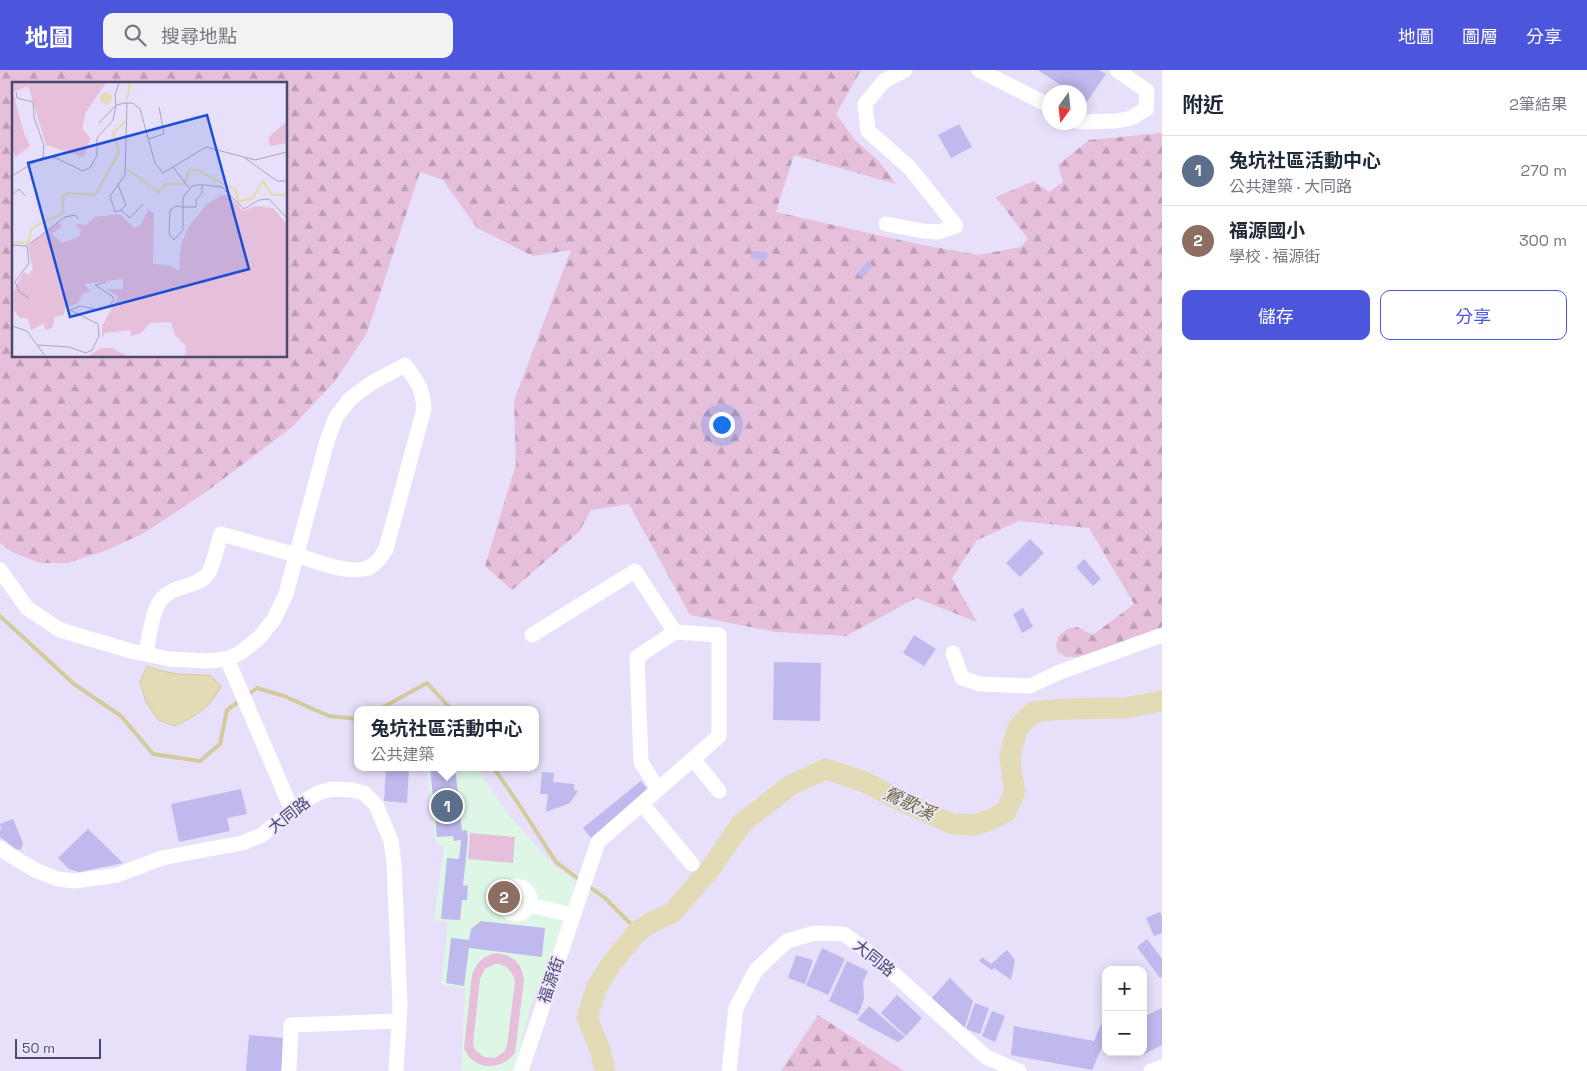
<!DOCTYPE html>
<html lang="zh-TW">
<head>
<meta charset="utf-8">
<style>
	body { margin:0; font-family:"Space Grotesk","Noto Sans TC",sans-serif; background:#f2f2f3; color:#1f2937 }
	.controls { position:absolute; right:15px; bottom:15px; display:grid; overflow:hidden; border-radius:10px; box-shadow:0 2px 12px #0003 }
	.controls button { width:45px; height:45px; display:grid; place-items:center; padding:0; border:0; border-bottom:1px solid #e0e1e3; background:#fff; color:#1f2937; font:25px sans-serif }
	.compass { position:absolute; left:1042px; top:15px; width:45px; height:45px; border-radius:50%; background:#fff; box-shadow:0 2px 12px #0003; rotate:195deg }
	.scale { position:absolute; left:15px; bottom:12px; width:86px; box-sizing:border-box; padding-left:5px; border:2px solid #4c496f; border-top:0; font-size:14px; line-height:18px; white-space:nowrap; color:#4c496f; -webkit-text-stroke:4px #ede5fe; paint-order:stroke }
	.you { position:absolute; left:721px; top:354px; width:18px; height:18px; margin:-12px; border:4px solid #fff; border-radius:50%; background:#1a73e8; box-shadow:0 0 0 8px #1a73e833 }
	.badge { display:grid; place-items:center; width:32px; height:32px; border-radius:50%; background:#4c56dd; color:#fff; font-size:16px; font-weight:700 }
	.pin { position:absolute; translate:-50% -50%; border:2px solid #fff; box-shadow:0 1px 5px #0006 }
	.popup { position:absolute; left:354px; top:636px; width:185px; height:65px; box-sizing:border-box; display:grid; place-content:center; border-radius:10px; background:#fff; filter:drop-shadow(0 1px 4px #0005); font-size:16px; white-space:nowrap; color:#747a83 }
	.popup b { font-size:19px; color:#1f2937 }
	.popup::after { content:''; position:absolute; left:50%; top:100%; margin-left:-10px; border:10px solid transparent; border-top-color:#fff }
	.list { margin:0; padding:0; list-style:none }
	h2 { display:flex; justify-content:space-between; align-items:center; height:65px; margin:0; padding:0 20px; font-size:21px }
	h2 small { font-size:16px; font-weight:400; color:#747a83 }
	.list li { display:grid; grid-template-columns:32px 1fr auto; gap:15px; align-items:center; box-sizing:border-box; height:70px; padding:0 20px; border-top:1px solid #e0e1e3 }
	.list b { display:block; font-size:19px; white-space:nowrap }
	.list p { margin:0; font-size:16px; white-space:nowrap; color:#747a83 }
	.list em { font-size:16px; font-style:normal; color:#747a83 }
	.actions { display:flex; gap:10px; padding:15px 20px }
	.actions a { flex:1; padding:11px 0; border:1px solid #4c56dd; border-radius:10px; text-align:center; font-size:18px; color:#4c56dd }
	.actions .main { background:#4c56dd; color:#fff }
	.icon { flex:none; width:28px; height:28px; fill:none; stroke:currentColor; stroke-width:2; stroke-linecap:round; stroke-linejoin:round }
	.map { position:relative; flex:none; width:1162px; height:1001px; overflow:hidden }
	header { display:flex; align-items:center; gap:30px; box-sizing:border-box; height:70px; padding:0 25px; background:#4c56dd; color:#fff }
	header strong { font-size:24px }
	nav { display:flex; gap:28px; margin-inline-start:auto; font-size:18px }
	.search { width:350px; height:45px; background:#f2f2f3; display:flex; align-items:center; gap:12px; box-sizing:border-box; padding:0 18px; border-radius:10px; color:#747a83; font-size:19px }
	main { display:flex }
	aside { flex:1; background:#fff }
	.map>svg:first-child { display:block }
	.education { fill:#ddf6e6 }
	.forest { fill:url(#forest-firs); fill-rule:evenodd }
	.pitch { fill:#e6c0da; fill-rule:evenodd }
	.water { fill:#e2dbb6; stroke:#d3cb9d }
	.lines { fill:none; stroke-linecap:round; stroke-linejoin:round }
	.stream { stroke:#d3cb9d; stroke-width:4 }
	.river { stroke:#e2dbb6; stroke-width:21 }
	.building { fill:#bfb9ee }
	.minor { stroke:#fff; stroke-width:15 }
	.labels { text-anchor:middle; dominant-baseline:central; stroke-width:4; stroke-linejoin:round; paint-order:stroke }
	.street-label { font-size:16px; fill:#4c496f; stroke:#ede5fe }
	.water-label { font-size:18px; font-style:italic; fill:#6d673c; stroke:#ede5fe }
	.inset-river { fill:none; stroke:#e2dbb6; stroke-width:2.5 }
	.inset-road { fill:none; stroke:#aaa4c2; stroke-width:1 }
	.view { fill:#1d4ed8; fill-opacity:0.15; stroke:#1d4ed8; stroke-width:2.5 }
	.inset-edge { fill:none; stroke:#4c496f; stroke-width:2.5 }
</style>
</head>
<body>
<header>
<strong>地圖</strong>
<div class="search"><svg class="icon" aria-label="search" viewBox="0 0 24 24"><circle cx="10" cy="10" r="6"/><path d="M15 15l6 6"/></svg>搜尋地點</div>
<nav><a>地圖</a><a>圖層</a><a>分享</a></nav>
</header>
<main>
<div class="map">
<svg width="1162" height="1001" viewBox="0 0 1162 1001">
	<defs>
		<pattern id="forest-firs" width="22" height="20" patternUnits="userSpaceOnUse" patternTransform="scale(1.25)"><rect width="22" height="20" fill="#e6c0da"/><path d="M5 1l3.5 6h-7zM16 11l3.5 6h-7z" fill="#bd9eb5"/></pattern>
	</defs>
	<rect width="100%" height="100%" fill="#e8e0fa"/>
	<path class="education" d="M427,697H476L506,742L553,794L576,811L561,862L530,938L514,1001H461L465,918L441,915L448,852L434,850L444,777L436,773Z"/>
	<g class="forest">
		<path d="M0,0H861L836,44L855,70L878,90L896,114L794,85L776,142L913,173L978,185L1020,177L1028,169L996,127L1034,111L1049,122L1063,112L1058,95L1089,70L1162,63V560L1078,587H1066L1058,582L1056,574L1059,566L1067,559L1077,557L1093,565L1134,534L1089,458L1019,451L977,470L952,508L977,552L916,528L846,566L776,562L690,545L629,434L591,440L579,462L512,520L485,496L516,394L514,331L571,180L533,186L477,158L443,110L420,102L367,263L335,311L291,358L206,422L144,463L107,480L68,493H40L12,482L0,473ZM14,14H286V286H14Z"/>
		<path d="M818,945L904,1001H781Z"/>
	</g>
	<g class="pitch">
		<path d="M470,763L515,767L513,793L468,789Z"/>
		<path d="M496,883C513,885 522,893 524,910L515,983C501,1001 473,1001 464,978L472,905C477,892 483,886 496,883ZM495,894C506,894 512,900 515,911L507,976L504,982L495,988L484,987L475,980L473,974L480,909L485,899Z"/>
	</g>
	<g class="water">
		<path d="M147,596C170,605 187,605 210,605L221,616C210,638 197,645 175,656L158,650L146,632L140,612Z"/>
		<circle cx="515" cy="830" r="7"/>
	</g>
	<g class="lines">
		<g class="stream">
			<path d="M0,546L74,614L121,646L153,684L200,691L220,674L227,640L241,630"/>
			<path d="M246,626L257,618L284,626L329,646L358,649"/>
			<path d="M378,640L427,613L452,640"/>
			<path d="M493,697L518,733L556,792L581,811"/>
			<path d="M587,815L605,828L638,861"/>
		</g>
		<path class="river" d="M605,1001L600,979L587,948L597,917L609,897L638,861L654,851L672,843L710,799L742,753L791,715L826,699L863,711L895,728L952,754L975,755L992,749L1006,742L1015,721L1012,706L1010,686L1017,659L1033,642L1064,639L1124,638L1162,631"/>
	</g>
	<g class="building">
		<path d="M1038,0H1099L1106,4L1086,33L1080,28V22H1071Z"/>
		<path d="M959,54L972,77L951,88L938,65Z"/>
		<path d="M751,181L767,182V190L751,188Z"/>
		<path d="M868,191L873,196L863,208L857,203Z"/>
		<path d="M1030,469L1044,483L1020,507L1006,493Z"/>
		<path d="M1084,489L1101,509L1093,516L1076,497Z"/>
		<path d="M1023,538L1033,557L1022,563L1013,544Z"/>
		<path d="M914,565L936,579L924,596L903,583Z"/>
		<path d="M774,592L821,593L820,651L773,650Z"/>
		<path d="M386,697H409L407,733L384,731Z"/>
		<path d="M430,697H455L462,761L467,760L468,769L463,815L468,816L467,830H462L460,850L441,849L447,788L459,789L461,770L454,771L453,766L437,767Z"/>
		<path d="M542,702L554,703L553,712L574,714V720L578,721L570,733L546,742L548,724H540Z"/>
		<path d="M641,711L649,721L591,768L583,758Z"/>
		<path d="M241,719L247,744L227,748L230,761L179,772L171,734Z"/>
		<path d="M13,749L23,773L21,780L16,779L0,767V760L1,759L0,754Z"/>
		<path d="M88,759L123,793L79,802L69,799L58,788Z"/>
		<path d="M1160,842L1162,846V863L1154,866L1146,848Z"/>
		<path d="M481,851L545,858L542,887L469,878L464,916L446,913L451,868L469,870L471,859Z"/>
		<path d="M1147,869L1162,889V906L1160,908L1137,877Z"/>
		<path d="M822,878L845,889L828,925L806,915Z"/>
		<path d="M1007,880L1015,890L1011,910L994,898L992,900L979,891L982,887L991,894Z"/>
		<path d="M796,885L813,890L805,914L788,908Z"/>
		<path d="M847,891L868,901L863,912L864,929L858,945L829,931Z"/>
		<path d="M950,908L973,931L964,960L931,929Z"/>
		<path d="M897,925L922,948L906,966L881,943Z"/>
		<path d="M975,933L989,938L980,964L966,959Z"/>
		<path d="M869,936L905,967L898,972L857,950Z"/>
		<path d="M1162,938V975L1144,984L1143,947Z"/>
		<path d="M992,941L1005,946L995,972L982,966Z"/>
		<path d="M1103,950L1106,951V968L1092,1000L1011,985L1014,956L1094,971Z"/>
		<path d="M249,965L284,968L281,1001H246Z"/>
	</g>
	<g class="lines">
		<g class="minor">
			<path d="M979,0L1050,36"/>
			<path d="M1080,52L1116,51L1131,48L1146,39L1147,21L1117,0"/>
			<path d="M886,154L923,161L939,162L956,156L910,98L868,61L865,34L884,11L905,0"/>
			<path d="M0,500L27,538L60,560L131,581L169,589L208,591L227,589L240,583L259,568L274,549L286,524L327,371L336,347L351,328L373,312L405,295C417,311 423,319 424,339L386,479C381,488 374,497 364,499C342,503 316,491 296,485C271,478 246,471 221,464C217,475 214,496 207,505C195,519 172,514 160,531C153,540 148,571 146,584"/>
			<path d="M953,583L962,608L980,614L1030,616L1060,602L1162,565"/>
			<path d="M227,589L292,740"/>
			<path d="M693,689L719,721"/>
			<path d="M658,719L641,692L637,587L675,562"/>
			<path d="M642,734L692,794"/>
			<path d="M0,778L8,784L37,801L58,809L75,811L117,805L162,788L242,773L262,765L302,732L318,723L332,719L352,720L364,723L376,735L391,771L394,793L400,936L396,1001"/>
			<circle cx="516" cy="830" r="14"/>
			<path d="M529,835L573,845"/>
			<path d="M289,1001L291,955L399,951"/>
			<path d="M521,1001L598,772L719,666V565L675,562L635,501L532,565"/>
			<path d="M729,1001L736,938L756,900L787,871L815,863L844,864L873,885L986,987L1019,1001"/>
			<path d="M1151,1001L1162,997"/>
		</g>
	</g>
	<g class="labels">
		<g class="street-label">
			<text transform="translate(289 745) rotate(-38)">大同路</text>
			<text transform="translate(874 888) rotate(39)">大同路</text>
			<text transform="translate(551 910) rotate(-71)">福源街</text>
		</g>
		<g class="water-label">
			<text transform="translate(909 733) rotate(25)">鶯歌溪</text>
		</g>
	</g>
	<g transform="translate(12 12)">
		<rect width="275" height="275" fill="#e8e0fa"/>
		<path d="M0,1H94L74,30L70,46L78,56L72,75L34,63L16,4L1,10L12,51L18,64L4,75L0,68ZM275,39V61L258,64L256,56ZM210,113L218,114L231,129L243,124L261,126L275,142V274H173L174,264L163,253L159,240L138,241L129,251L119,254L118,248L93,251L90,256V244L106,215L94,207H111V197L72,202L78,209L70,212L66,221L53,226L52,233L43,235L40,246L33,248L32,241L19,248L16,237L7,235L2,228V210L6,200L12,190L16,193L21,187L16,166L22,158L46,141L50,144L40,152L50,161L67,155L69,148L63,142L74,143L83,135L108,132L122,146L128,144L136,128L142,131L141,182L157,183L167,189L169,162L177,144L195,122ZM89,266H100L115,274H77Z" fill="#e6c0da"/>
		<path d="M88 16a6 6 0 1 1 12 0a6 6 0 1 1-12 0Z" fill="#e2dbb6"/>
		<path class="inset-river" d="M115,18L118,1M115,87L146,110L154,102H172L177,89L185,88L224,108L226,119L240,117L251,99L260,113H275M0,160L16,161L20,146L51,131V114L55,111L81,113L85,110L107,70L101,51L114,39"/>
		<path class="inset-road" d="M4,10L5,16L21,20L22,35L32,64L31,75M115,21L113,93L98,114L103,130L109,128L118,136L131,122M87,41L104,23L103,13L107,1M136,57L152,52L147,25M233,76L265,99H275M161,85L177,106M0,94L31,75L44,76L71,89L79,85L85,73V56L101,38L104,23L113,21H121L128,27L143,81L151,91L194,65L243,78L275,70M106,103L114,123L109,128M190,103V111L184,118V125H171L164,124L158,128L157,152L162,158L171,148V118L172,114L180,104L186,103H193L210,105L232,127L247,118L257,117L275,136M0,113L7,107L13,114M0,163L15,164M15,164L53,135L63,133L66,137M15,164L17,181L3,200L8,211L17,216M0,244L15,249L33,274M26,263L57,265L74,271L80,268L87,254L86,242L58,228L68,224L87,228L96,225L102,218L100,214L83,203L94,200"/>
		<path class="view" d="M195,33L237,187L58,235L16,81Z"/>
		<rect width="275" height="275" class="inset-edge"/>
	</g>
</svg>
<div class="controls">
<button>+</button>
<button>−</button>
</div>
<svg class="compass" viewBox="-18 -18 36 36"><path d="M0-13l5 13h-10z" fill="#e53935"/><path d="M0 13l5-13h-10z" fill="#747a83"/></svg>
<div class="scale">50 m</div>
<div class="you"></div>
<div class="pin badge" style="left:447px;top:736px;background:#5c6f8a">1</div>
<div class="popup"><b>兔坑社區活動中心</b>公共建築</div>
<div class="pin badge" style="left:504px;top:827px;background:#8d6e63">2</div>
</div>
<aside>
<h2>附近<small>2筆結果</small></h2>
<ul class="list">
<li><span class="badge" style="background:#5c6f8a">1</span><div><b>兔坑社區活動中心</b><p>公共建築 · 大同路</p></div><em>270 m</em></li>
<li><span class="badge" style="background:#8d6e63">2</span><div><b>福源國小</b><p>學校 · 福源街</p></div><em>300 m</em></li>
</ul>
<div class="actions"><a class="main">儲存</a><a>分享</a></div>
</aside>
</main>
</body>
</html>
